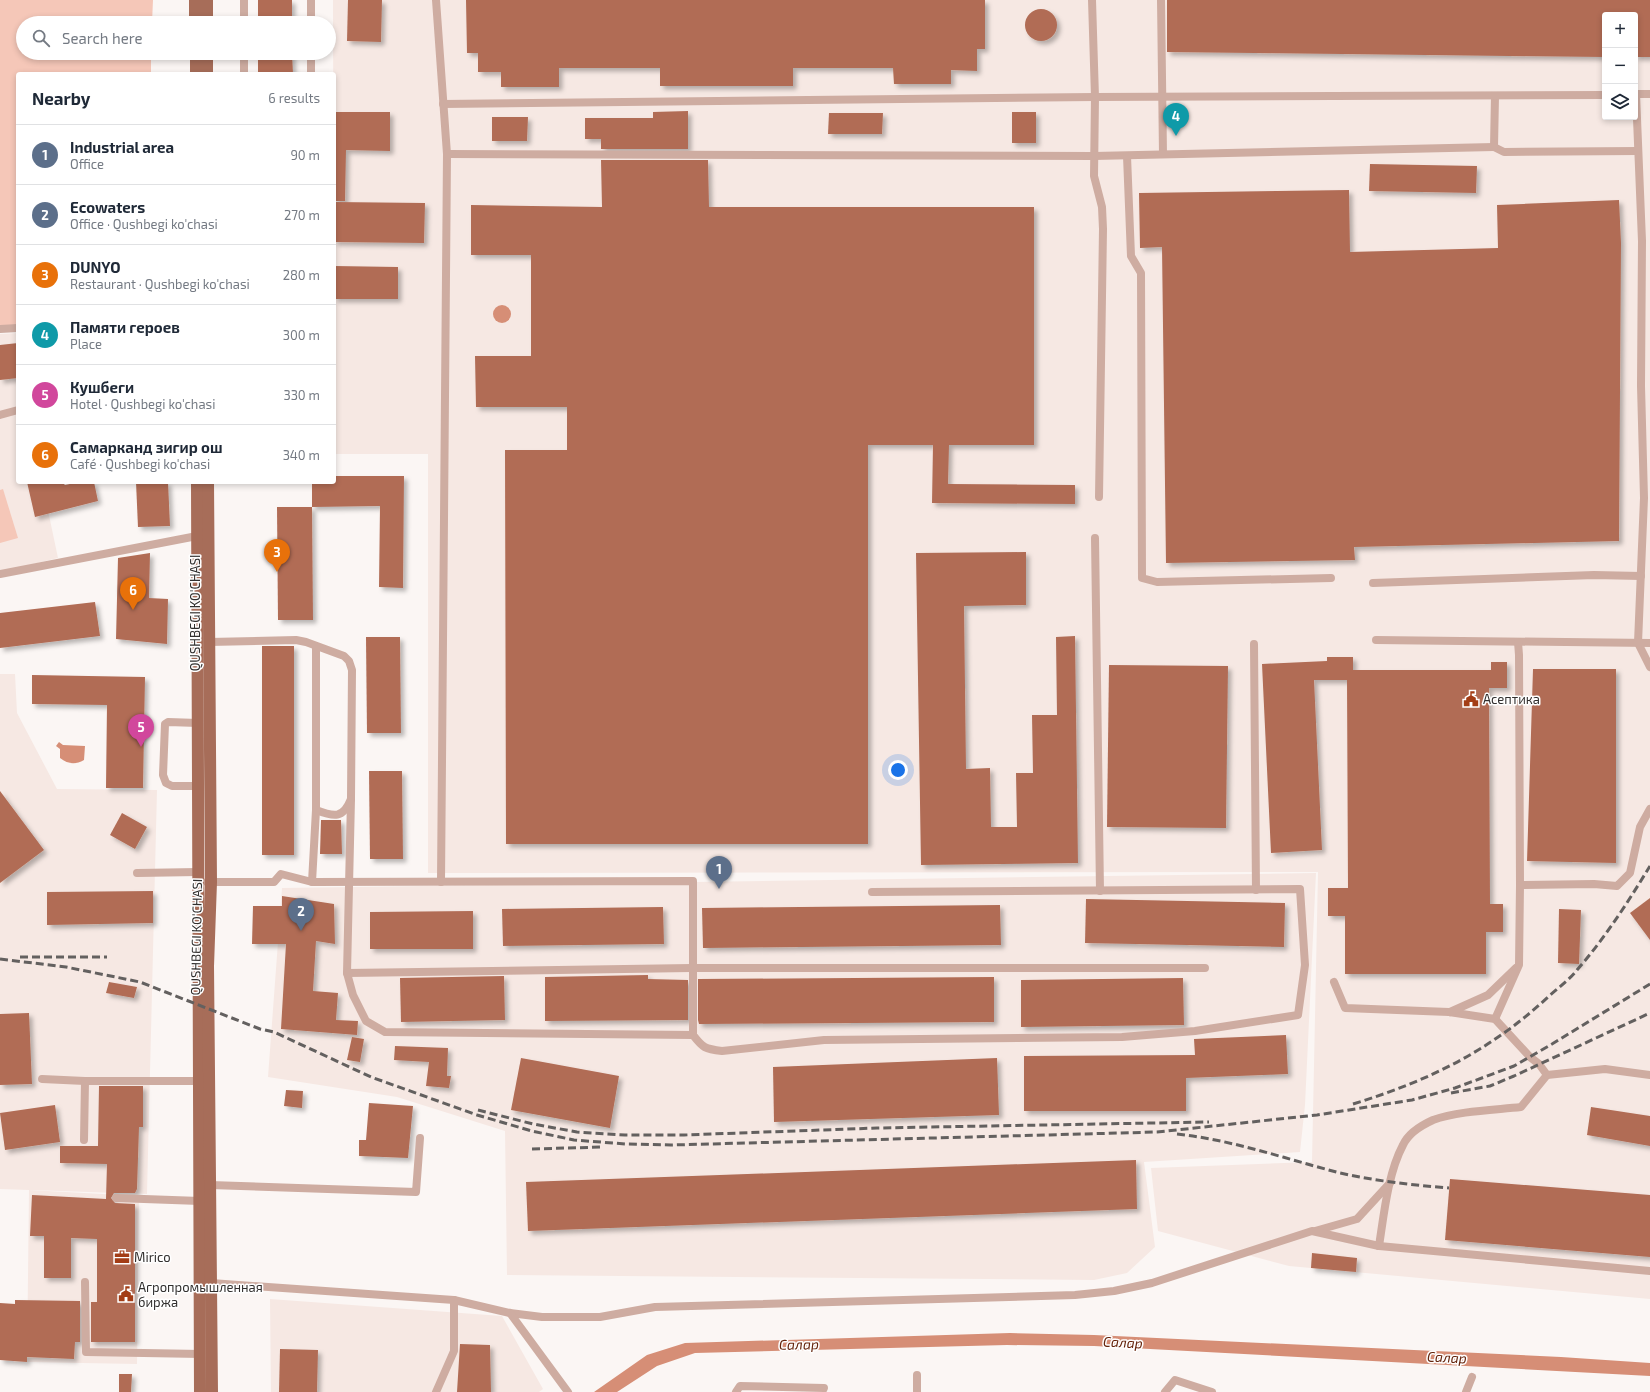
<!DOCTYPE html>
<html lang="en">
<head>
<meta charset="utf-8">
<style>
	body { margin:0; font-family:"Exo 2",sans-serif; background:#f2f2f3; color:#1f2937 }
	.controls { position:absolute; right:12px; top:12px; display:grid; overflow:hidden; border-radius:4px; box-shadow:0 2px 6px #0003 }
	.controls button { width:36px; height:36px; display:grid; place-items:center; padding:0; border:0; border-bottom:1px solid #e0e1e3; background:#fff; color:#1f2937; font:20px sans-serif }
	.you { position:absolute; left:898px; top:770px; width:14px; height:14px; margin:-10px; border:3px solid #fff; border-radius:50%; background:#1a73e8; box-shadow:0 0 0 6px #1a73e833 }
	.badge { display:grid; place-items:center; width:26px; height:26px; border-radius:50%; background:#a33d16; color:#fff; font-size:13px; font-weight:700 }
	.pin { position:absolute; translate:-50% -33px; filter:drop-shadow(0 1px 2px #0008) }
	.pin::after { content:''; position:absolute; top:21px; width:14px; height:12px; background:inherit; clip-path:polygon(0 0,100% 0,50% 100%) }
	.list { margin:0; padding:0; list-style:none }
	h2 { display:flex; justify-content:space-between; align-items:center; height:52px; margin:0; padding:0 16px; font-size:17px }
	h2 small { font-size:13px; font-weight:400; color:#747a83 }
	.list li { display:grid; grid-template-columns:26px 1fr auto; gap:12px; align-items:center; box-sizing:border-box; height:60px; padding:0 16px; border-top:1px solid #e0e1e3 }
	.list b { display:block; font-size:15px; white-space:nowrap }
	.list p { margin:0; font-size:13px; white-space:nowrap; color:#747a83 }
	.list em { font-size:13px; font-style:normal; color:#747a83 }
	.icon { flex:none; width:22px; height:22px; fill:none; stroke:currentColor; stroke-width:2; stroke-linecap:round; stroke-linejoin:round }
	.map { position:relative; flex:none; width:1650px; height:1392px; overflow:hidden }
	.search { position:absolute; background:#fff; box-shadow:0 2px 6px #0003; left:16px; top:16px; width:320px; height:44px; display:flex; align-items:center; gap:10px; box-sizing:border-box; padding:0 14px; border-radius:22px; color:#747a83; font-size:15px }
	.panel { position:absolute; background:#fff; box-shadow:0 2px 6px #0003; left:16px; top:72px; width:320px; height:412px; border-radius:4px }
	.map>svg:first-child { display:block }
	.built { fill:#f6e8e3; fill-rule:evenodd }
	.green { fill:#f5c7b8 }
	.water { fill:#d68e76 }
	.building { fill:#b16c55; filter:url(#shadow) }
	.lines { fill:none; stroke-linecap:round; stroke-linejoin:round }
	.service { stroke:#ceaca1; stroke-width:8 }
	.primary { stroke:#a76d59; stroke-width:12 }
	.rail { stroke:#63605f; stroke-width:3; stroke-dasharray:8 4; stroke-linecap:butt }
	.labels { text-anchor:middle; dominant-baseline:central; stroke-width:3; stroke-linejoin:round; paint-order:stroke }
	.street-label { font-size:13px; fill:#312f2e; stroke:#fff }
	.poi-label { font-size:13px; fill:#312f2e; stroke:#fff; text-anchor:start }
	.water-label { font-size:14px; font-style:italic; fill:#65240c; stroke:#fff }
</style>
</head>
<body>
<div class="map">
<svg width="1650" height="1392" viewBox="0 0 1650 1392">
	<defs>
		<filter id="shadow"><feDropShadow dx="3.5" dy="3.5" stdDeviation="2" flood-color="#0004"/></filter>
	</defs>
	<rect width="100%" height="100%" fill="#fbf6f4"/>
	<g class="built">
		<path d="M333,0H1650V1299L1289,1266L1158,1231L1151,1168L1312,1162L1318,872L428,873V454H334ZM1605,15H1635V117H1605Z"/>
		<path d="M18,333V482H42L58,558L0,572V334Z"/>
		<path d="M0,674H15L17,713L57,789L157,790L147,1194L0,1189Z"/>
		<path d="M1316,873L1305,1105L1300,1152L1144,1162L1155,1247L1127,1273L1094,1280L507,1275L505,1131L397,1097L268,1077L282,888Z"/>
		<path d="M29,1190L139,1196L137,1364L27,1362Z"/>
		<path d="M270,1299L502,1316L543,1389L539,1392H271Z"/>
	</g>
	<g class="green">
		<path d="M0,0H153L152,23H23V53H151V74H18V325L0,326Z"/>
		<path d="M3,489L18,538L0,543V490Z"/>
	</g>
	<g class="water">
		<circle cx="502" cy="314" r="9"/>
		<path d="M59,742L63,745L85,746L84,760C75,765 68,764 60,758V749L56,746Z"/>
		<path d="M1010,1333L1094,1335L1561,1357L1650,1363V1376L1094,1346L1007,1345L695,1353L657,1366L617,1392H594L647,1355L685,1343Z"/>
	</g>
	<g class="building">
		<rect x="258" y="0" width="34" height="23"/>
		<path d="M348,0H382L381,42L347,41Z"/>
		<path d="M466,0H985V49H977V71L951,70V84H894L893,68H793V86H660V68H559V87H501V72H478V53H467Z"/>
		<path d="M1167,0H1650V57H1635V15H1605V57L1167,52Z"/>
		<circle cx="1041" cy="25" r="16"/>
		<path d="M258,53H292L293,74H258Z"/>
		<path d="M688,111V149H601V139H585V118H653V112Z"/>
		<path d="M334,112H390V151L346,150L345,201H334Z"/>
		<rect x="1012" y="112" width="24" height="31"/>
		<path d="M829,113H883L882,134H828Z"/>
		<path d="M492,117H528L527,141H492Z"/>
		<path d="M601,160H708L709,207H1034V445H949L948,484L1075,485V504L932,503L933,445H868V844H506L505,450H567V407H476L475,356H531V255H471V205L602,207Z"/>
		<path d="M1370,164L1477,166L1476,193L1369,191Z"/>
		<path d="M1349,190L1350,252L1498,248L1497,205L1619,200L1621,243L1619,541L1354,547L1355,560L1166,563L1162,247L1140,248L1139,193Z"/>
		<path d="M334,202L425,203L424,243L334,242Z"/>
		<path d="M334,266L398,267V299H334Z"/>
		<path d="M18,343V378L0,380V345Z"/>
		<path d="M334,476H404L403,588L379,587L380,506L312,507V482H334Z"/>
		<path d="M27,482H62L65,485L79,482H94L98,501L35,517Z"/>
		<path d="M136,482H168L170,526L138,527Z"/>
		<path d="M277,507H312L313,620H278Z"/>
		<path d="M1026,552V605L964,606L966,769L990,768L991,827H1017L1016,773H1033L1032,715H1057L1056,637L1075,636L1078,863L921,865L916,553Z"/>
		<path d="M150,553L149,598L168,599L167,644L116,639L118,558Z"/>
		<path d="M95,602L100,636L0,648V613Z"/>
		<path d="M366,637H400L401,733H367Z"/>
		<rect x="262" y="646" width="32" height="209"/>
		<path d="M1327,657H1353V670H1491V662H1507V688H1489L1490,904H1503V932H1486V974H1345V916H1328V888H1348L1347,680H1314L1322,850L1271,853L1262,664L1327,661Z"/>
		<path d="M1109,665L1228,666L1226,828L1107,827Z"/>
		<path d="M1533,669H1616V863L1527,861Z"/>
		<path d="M32,675L145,677L143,788H106L107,705L32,704Z"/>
		<path d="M369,771H402L403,859H370Z"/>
		<path d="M0,791L44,850L0,883Z"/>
		<path d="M122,813L147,827L135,849L110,835Z"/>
		<path d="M321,820H341L342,854H320Z"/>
		<path d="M153,891V923L47,925V892Z"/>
		<path d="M282,896L334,904L335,944L316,941L313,991L338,993L336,1020L358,1021L357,1035L281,1029L286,944H252L253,906H282Z"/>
		<path d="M1650,898V940L1630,913Z"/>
		<path d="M1086,899L1285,903L1284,947L1085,943Z"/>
		<path d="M1000,905L1001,945L703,948L702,908Z"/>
		<path d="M663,907L664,944L503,946L502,909Z"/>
		<path d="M1559,909L1581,910L1579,964L1558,963Z"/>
		<path d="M473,911V949H370V912Z"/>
		<path d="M648,975V979L688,980V1020L545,1021V977Z"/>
		<path d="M504,976L505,1020L401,1022L400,978Z"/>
		<path d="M994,977V1022L699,1024L698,1020V979Z"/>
		<path d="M1183,978L1184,1025L1021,1027V980Z"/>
		<path d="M109,982L137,987L134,998L106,993Z"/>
		<path d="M29,1013L32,1084L0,1085V1014Z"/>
		<path d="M1286,1035L1288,1074L1186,1078V1111H1024V1056L1195,1055L1194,1039Z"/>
		<path d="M352,1037L364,1039L360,1062L347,1060Z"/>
		<path d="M395,1046L448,1048L447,1076H451L449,1088L426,1086L429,1062L394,1060Z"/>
		<path d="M521,1058L619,1076L610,1128L511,1110Z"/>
		<path d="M997,1058L999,1115L774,1122L773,1067Z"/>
		<path d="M99,1086H143V1127H139L137,1189L135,1193H114L111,1198L115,1203L135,1204V1342H91V1302H97V1239L71,1238V1278H44V1236H30L32,1195L106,1199L107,1164L60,1163V1146H98Z"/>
		<path d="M286,1090L303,1091L302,1108L284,1106Z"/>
		<path d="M369,1103L413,1106L408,1158L359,1156V1140H366Z"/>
		<path d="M55,1105L60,1142L5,1150L0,1113Z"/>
		<path d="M1591,1107L1650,1116V1146L1587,1135Z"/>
		<path d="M1136,1160L1137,1209L528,1231L526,1182Z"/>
		<path d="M1450,1179L1650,1195V1257L1445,1240Z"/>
		<path d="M1312,1253L1357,1258L1356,1272L1311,1268Z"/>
		<path d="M15,1300L80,1301V1342H75L74,1359L27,1357V1362L0,1360V1303L15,1304Z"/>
		<path d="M460,1344L490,1345L491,1392H457Z"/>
		<path d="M280,1349L318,1350L317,1392H279Z"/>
		<path d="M119,1374H132L131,1392H119Z"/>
	</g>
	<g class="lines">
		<g class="service">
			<path d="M311,0V23"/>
			<path d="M436,0L447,154L441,882"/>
			<path d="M1092,0L1095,97L1094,176L1102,207L1103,229L1099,497"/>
			<path d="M1161,0L1163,154"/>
			<path d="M244,23V0"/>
			<path d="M311,53V74"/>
			<path d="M244,74V53"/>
			<path d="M1635,94H1650"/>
			<path d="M1636,94L1642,241L1641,386L1644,498L1638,643L1650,667"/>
			<path d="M1495,96L1494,147L1504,152L1638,151"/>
			<path d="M443,104L1095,97L1605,95"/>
			<path d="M447,154L1094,156L1494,147"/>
			<path d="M1127,156L1131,256L1141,273L1142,578L1157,582L1331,578"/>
			<path d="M0,329L18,328"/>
			<path d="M0,415L18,410"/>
			<path d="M1095,538L1100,891"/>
			<path d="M0,574L197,536"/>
			<path d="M1373,583L1594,575L1641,576"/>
			<path d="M1376,640L1650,643"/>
			<path d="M209,642L296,640L306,642L344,656L349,661L352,670L351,799C343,819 334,817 316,810V646"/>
			<path d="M1518,642L1519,655L1520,885"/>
			<path d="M1254,644L1256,890"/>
			<path d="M198,723L168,722L165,724L163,775L166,783L172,786H198"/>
			<path d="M351,799L347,973L353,995L366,1021L385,1032L693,1035"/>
			<path d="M137,873L198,872"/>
			<path d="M207,882H274L281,874L312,882L693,881V1035C703,1048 705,1049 722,1051L824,1040L1122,1037L1195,1031L1298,1015L1305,965L1300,889L872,892"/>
			<path d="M312,882L316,810"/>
			<path d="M347,973L691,968H1205"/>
			<path d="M1334,982L1345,1008L1449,1012L1495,1019L1530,1057L1539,1064L1547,1075L1521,1107C1494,1110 1458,1111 1433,1120C1422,1125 1408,1134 1403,1145C1388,1173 1384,1214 1379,1246"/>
			<path d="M1450,1012L1488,995L1516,968"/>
			<path d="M1495,1019L1519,965L1520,885L1594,884L1617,886L1630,873L1640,827L1650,809"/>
			<path d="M1547,1075L1605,1069L1650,1075"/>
			<path d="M42,1079L85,1081H199"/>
			<path d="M84,1140L85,1081"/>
			<path d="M210,1185L416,1192L420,1138"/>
			<path d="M116,1198L200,1201"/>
			<path d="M1315,1231L1357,1219L1390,1183"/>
			<path d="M85,1282L86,1352L201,1354"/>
			<path d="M211,1283L454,1300L510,1313L542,1317H600L655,1307L1075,1295L1114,1291L1152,1283L1312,1231L1379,1246L1650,1271"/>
			<path d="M510,1313L568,1392"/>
			<path d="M436,1392L454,1351V1300"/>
			<path d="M736,1392L740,1386L824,1388L822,1392"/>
			<path d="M917,1392V1375"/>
			<path d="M1165,1392L1175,1380L1212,1392"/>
			<path d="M1466,1392L1472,1377"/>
		</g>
		<g class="primary">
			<path d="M195,0V23"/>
			<path d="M207,0V23"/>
			<path d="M196,53V74"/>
			<path d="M207,53V74"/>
			<path d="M197,482L200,1392"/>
			<path d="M208,482L211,882L208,966L212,1392"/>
		</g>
		<g class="rail">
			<path d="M20,957H107"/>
			<path d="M0,959L66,967L140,982L260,1029L274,1032L371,1077L477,1115L532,1131L574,1140L625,1144L671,1145L1157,1132L1317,1115L1412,1100L1455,1088L1514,1066L1552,1044L1650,984"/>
			<path d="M1451,1093L1490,1086L1514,1076L1650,1013"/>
			<path d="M1353,1104C1428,1081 1490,1051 1548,997C1558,988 1569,980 1577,970C1605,938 1628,902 1650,866"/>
			<path d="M478,1110L533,1124L577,1132L625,1135H684L877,1128L1209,1122"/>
			<path d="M1177,1134C1233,1140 1286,1159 1340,1173C1376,1181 1412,1185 1449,1188"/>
			<path d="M532,1149L603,1147"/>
		</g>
	</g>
	<defs>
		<g id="civic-bare" transform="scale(1.2)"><path d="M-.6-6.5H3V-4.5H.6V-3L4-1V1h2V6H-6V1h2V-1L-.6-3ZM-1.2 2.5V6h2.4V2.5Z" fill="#a33d16" stroke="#fff" stroke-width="2.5" paint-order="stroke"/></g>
		<g id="office-bare" transform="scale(1.2)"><path d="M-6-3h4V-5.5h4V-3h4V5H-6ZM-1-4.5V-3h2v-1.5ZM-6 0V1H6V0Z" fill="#a33d16" stroke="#fff" stroke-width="2.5" paint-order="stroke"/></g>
	</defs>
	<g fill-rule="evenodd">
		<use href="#civic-bare" x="1471" y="699"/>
		<use href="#office-bare" x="122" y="1257"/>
		<use href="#civic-bare" x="126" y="1294"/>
	</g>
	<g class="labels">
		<g class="street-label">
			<text transform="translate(195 613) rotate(-90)">QUSHBEGI KO'CHASI</text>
			<text transform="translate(196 937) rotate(-89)">QUSHBEGI KO'CHASI</text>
		</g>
		<g class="poi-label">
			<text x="1483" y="699">Асептика</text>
			<text x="134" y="1257">Mirico</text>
			<text x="138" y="1287">Агропромышленная<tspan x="138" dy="15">биржа</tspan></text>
		</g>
		<g class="water-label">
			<text transform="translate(1123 1342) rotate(3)">Салар</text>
			<text transform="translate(799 1344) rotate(-1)">Салар</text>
			<text transform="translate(1447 1357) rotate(3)">Салар</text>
		</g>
	</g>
</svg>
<div class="controls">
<button>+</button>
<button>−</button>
<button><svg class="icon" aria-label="layers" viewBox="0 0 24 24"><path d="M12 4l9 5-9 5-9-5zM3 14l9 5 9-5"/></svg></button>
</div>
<div class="you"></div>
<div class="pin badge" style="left:719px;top:889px;background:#5c6f8a">1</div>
<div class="pin badge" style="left:301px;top:931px;background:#5c6f8a">2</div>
<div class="pin badge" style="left:277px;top:572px;background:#e8710a">3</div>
<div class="pin badge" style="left:1176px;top:136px;background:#0f9aa8">4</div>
<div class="pin badge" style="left:141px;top:747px;background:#d1479c">5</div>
<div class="pin badge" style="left:133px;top:610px;background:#e8710a">6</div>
<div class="search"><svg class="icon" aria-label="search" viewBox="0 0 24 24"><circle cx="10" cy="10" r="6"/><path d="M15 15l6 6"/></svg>Search here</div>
<section class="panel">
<h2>Nearby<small>6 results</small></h2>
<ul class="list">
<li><span class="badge" style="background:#5c6f8a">1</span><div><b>Industrial area</b><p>Office</p></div><em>90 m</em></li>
<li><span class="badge" style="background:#5c6f8a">2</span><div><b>Ecowaters</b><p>Office · Qushbegi ko'chasi</p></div><em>270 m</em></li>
<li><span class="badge" style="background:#e8710a">3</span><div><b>DUNYO</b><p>Restaurant · Qushbegi ko'chasi</p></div><em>280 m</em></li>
<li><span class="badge" style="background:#0f9aa8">4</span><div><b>Памяти героев</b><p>Place</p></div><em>300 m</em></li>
<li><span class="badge" style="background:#d1479c">5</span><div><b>Кушбеги</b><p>Hotel · Qushbegi ko'chasi</p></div><em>330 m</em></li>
<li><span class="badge" style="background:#e8710a">6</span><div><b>Самарканд зигир ош</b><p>Café · Qushbegi ko'chasi</p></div><em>340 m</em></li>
</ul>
</section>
</div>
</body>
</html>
